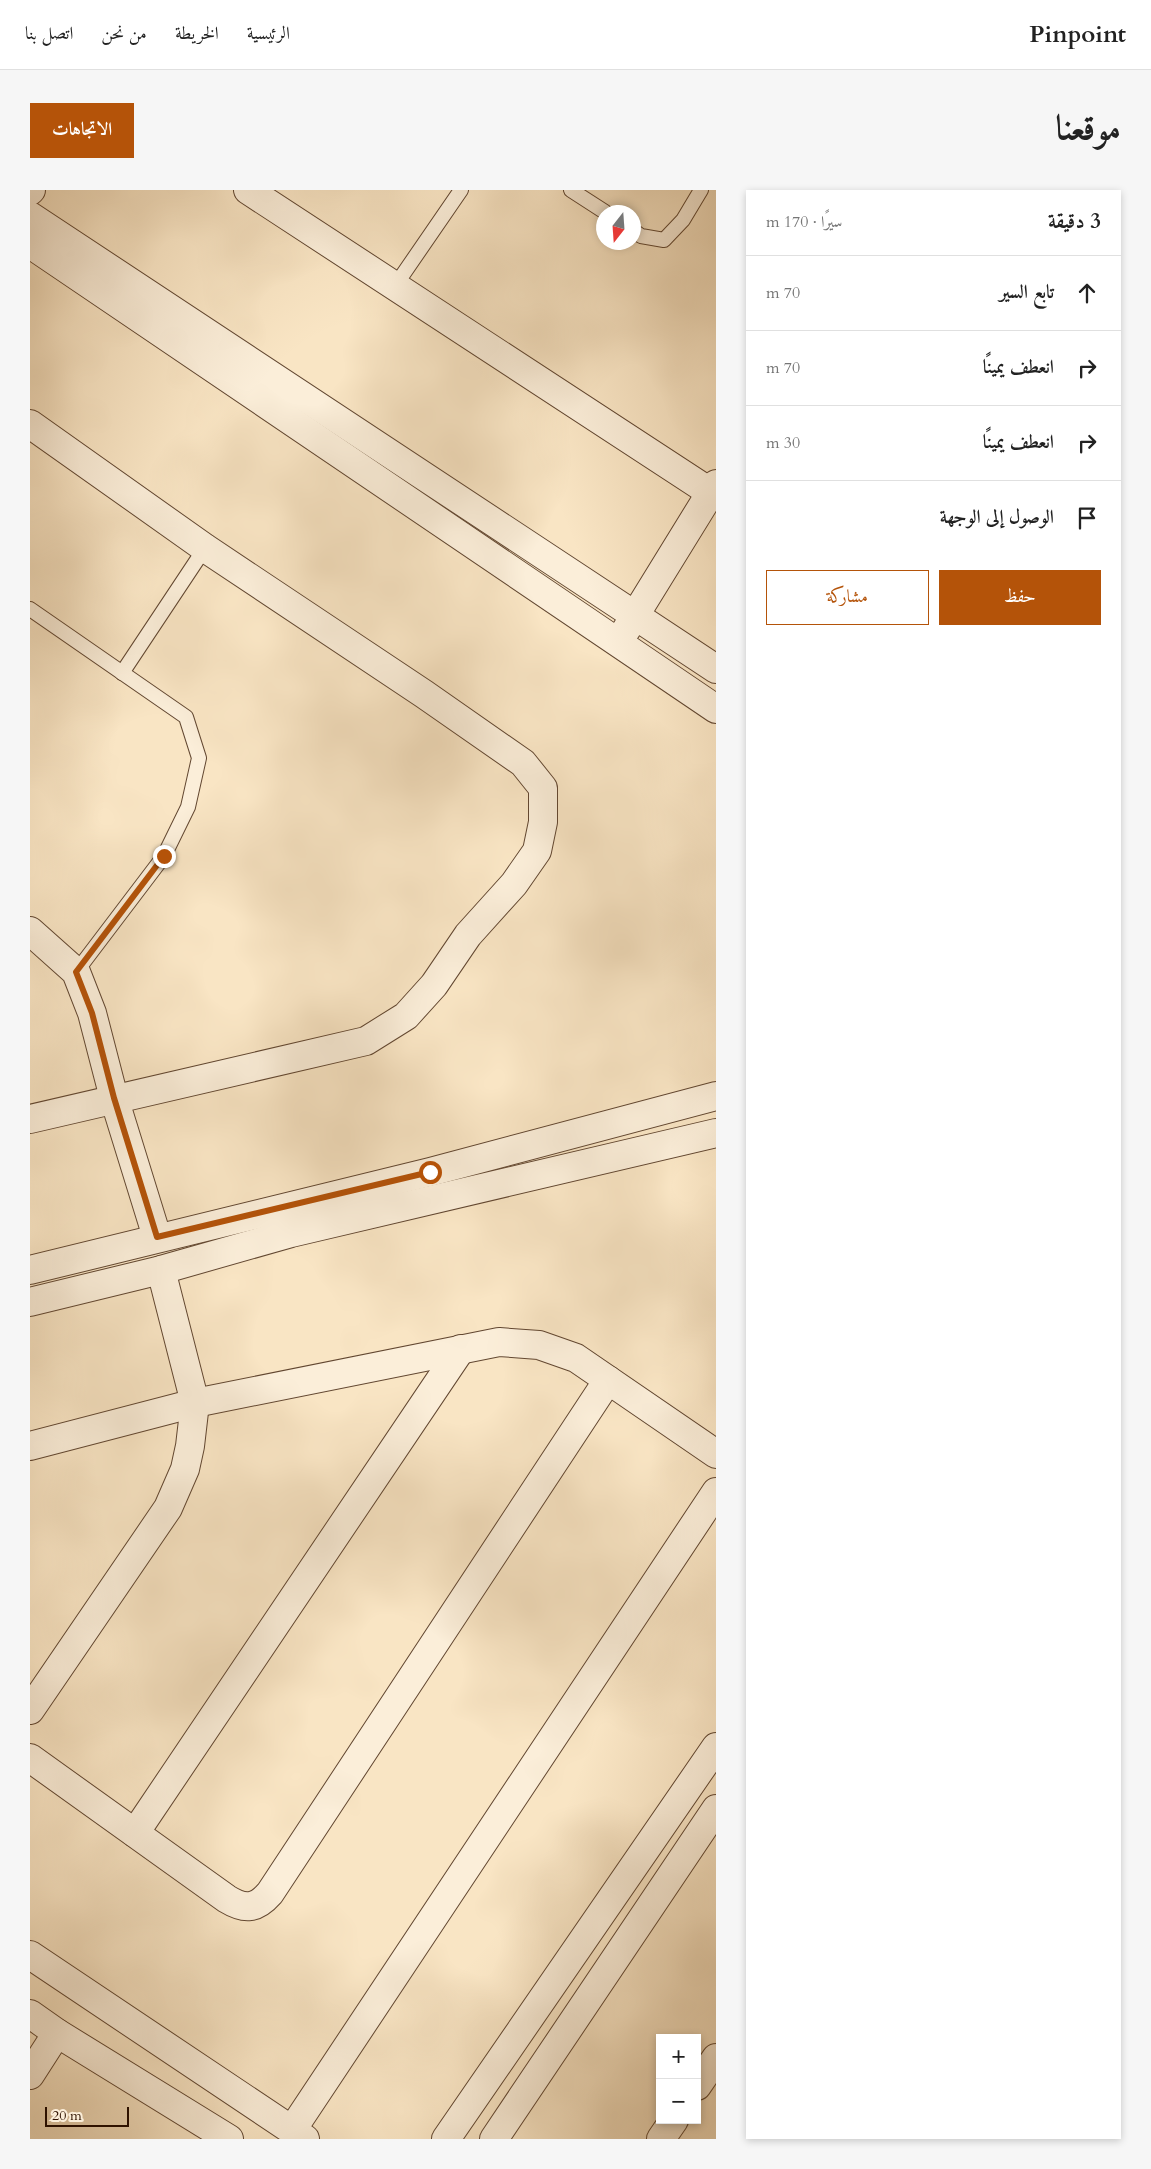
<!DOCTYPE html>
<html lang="ar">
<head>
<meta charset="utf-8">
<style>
	body { margin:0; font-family:Cardo,Amiri,serif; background:#f6f6f6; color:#222; direction:rtl }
	.controls { position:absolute; right:15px; bottom:15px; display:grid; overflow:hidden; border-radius:0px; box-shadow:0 2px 8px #0003 }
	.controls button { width:45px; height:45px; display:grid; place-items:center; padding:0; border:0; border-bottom:1px solid #e0e0e0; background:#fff; color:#222; font:25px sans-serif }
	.compass { position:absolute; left:566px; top:15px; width:45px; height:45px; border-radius:50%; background:#fff; box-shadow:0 2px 8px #0003; rotate:197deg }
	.scale { position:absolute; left:15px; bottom:12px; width:84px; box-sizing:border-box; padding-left:5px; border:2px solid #2f1200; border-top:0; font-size:14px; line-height:18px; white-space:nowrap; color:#2f1200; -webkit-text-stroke:4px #fbeed9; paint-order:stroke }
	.stop { position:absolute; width:15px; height:15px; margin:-11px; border:4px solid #b45309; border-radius:50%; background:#fff }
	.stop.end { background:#b45309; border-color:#fff; box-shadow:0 1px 5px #0008 }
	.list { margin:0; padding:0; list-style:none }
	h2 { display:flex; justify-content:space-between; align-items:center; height:65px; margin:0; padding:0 20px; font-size:21px }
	h2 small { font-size:16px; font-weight:400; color:#767676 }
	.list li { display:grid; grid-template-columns:32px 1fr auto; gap:15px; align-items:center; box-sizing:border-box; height:75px; padding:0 20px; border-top:1px solid #e0e0e0 }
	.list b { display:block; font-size:19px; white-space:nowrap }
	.list em { font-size:16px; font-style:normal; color:#767676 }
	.actions { display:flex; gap:10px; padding:15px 20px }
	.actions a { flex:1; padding:11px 0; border:1px solid #b45309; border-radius:0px; text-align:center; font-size:18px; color:#b45309 }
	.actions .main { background:#b45309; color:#fff }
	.icon { flex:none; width:28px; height:28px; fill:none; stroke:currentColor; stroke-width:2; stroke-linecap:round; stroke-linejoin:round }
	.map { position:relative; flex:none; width:686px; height:1949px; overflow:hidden; direction:ltr; border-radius:0px }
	header { display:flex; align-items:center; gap:30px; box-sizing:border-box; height:70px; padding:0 25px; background:#fff; border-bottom:1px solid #e0e0e0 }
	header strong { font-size:24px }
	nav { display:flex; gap:28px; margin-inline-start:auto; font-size:18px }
	.intro { display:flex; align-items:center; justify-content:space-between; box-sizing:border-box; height:120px; padding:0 30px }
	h1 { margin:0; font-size:35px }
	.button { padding:12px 22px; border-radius:0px; background:#b45309; color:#fff; font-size:18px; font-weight:700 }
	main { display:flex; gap:30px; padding:0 30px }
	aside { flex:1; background:#fff; border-radius:0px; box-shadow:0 2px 8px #0003 }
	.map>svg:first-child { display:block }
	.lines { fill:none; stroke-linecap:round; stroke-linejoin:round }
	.service-casing { stroke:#624731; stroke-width:16 }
	.minor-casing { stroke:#624731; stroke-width:30 }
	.tertiary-casing { stroke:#624731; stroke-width:30 }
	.service { stroke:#fbeed9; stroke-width:14 }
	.minor { stroke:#fbeed9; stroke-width:28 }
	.tertiary { stroke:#fbeed9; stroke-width:28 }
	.route { stroke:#b45309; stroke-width:6 }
</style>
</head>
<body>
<header>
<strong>Pinpoint</strong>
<nav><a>الرئيسية</a><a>الخريطة</a><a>من نحن</a><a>اتصل بنا</a></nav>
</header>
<div class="intro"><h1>موقعنا</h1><a class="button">الاتجاهات</a></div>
<main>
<aside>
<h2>3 دقيقة<small>سيرًا · 170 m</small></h2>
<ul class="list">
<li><svg class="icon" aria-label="ahead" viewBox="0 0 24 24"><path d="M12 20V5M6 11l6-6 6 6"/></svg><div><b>تابع السير</b></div><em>70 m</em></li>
<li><svg class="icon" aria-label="right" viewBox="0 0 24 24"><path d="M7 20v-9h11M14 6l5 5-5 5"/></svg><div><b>انعطف يمينًا</b></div><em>70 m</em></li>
<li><svg class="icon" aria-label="right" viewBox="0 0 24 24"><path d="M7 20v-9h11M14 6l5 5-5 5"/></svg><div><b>انعطف يمينًا</b></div><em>30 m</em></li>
<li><svg class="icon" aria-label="arrive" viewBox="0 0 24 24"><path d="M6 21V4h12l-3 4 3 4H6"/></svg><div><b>الوصول إلى الوجهة</b></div></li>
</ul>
<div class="actions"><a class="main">حفظ</a><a>مشاركة</a></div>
</aside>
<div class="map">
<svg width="686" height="1949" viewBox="0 0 686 1949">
	<rect width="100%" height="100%" fill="#f9e5c4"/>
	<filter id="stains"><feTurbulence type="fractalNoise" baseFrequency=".004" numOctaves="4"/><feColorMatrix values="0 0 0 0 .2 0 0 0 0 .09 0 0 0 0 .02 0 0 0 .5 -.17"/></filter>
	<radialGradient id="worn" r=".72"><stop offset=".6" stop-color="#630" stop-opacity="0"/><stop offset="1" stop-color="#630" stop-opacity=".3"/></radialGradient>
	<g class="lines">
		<g class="service-casing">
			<g id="service">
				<path d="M541,0L575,22"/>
				<path d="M604,41L611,46L634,50L653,30L671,0"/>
				<path d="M365,96L431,0"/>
				<path d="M0,419L156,527L169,568L158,617L134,666L46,782"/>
				<path d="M92,483L175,358"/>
			</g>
		</g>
		<g class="minor-casing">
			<g id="minor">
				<path d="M218,0L686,306"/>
				<path d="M0,1L1,0"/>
				<path d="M0,26L686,479"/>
				<path d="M0,54L686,519"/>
				<path d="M0,234L175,358L394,504L493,573L513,598V632L507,661L484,694L438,745L404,795L376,826L336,851L0,929"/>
				<path d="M596,440L686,294"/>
				<path d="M0,741L46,782L62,823L84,908L127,1047"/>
				<path d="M0,1256L165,1213L469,1152L509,1155L546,1168L686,1264"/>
				<path d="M0,1520L138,1318L155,1279L160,1256L165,1213L131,1080"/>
				<path d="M0,1568L197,1709C215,1720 226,1719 240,1703L578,1190"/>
				<path d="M105,1643L431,1159"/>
				<path d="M0,1765L275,1949"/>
				<path d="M0,1824L27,1843L199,1949"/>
				<path d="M0,1885L27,1843"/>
				<path d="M667,1896L686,1868"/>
				<path d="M262,1940L686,1302"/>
				<path d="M416,1949L686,1557"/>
				<path d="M464,1949L686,1619"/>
				<path d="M631,1949L644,1930"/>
			</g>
		</g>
		<g class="tertiary-casing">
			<g id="tertiary">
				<path d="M0,1080L400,982L686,906"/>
				<path d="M0,1112L131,1080L261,1043L686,943"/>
			</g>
		</g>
		<use href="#service" class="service"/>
		<use href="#minor" class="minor"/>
		<use href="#tertiary" class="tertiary"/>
	</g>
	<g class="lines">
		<path class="route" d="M134,666L46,782L62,823L84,908L127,1047L400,982"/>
	</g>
	<rect width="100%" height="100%" filter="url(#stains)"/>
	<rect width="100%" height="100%" fill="url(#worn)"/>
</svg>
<div class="controls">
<button>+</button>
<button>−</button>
</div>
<svg class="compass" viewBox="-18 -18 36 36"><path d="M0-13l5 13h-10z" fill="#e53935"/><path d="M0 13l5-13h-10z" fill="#767676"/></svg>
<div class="scale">20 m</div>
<div class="stop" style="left:400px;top:982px"></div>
<div class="stop end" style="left:134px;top:666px"></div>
</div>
</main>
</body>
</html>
